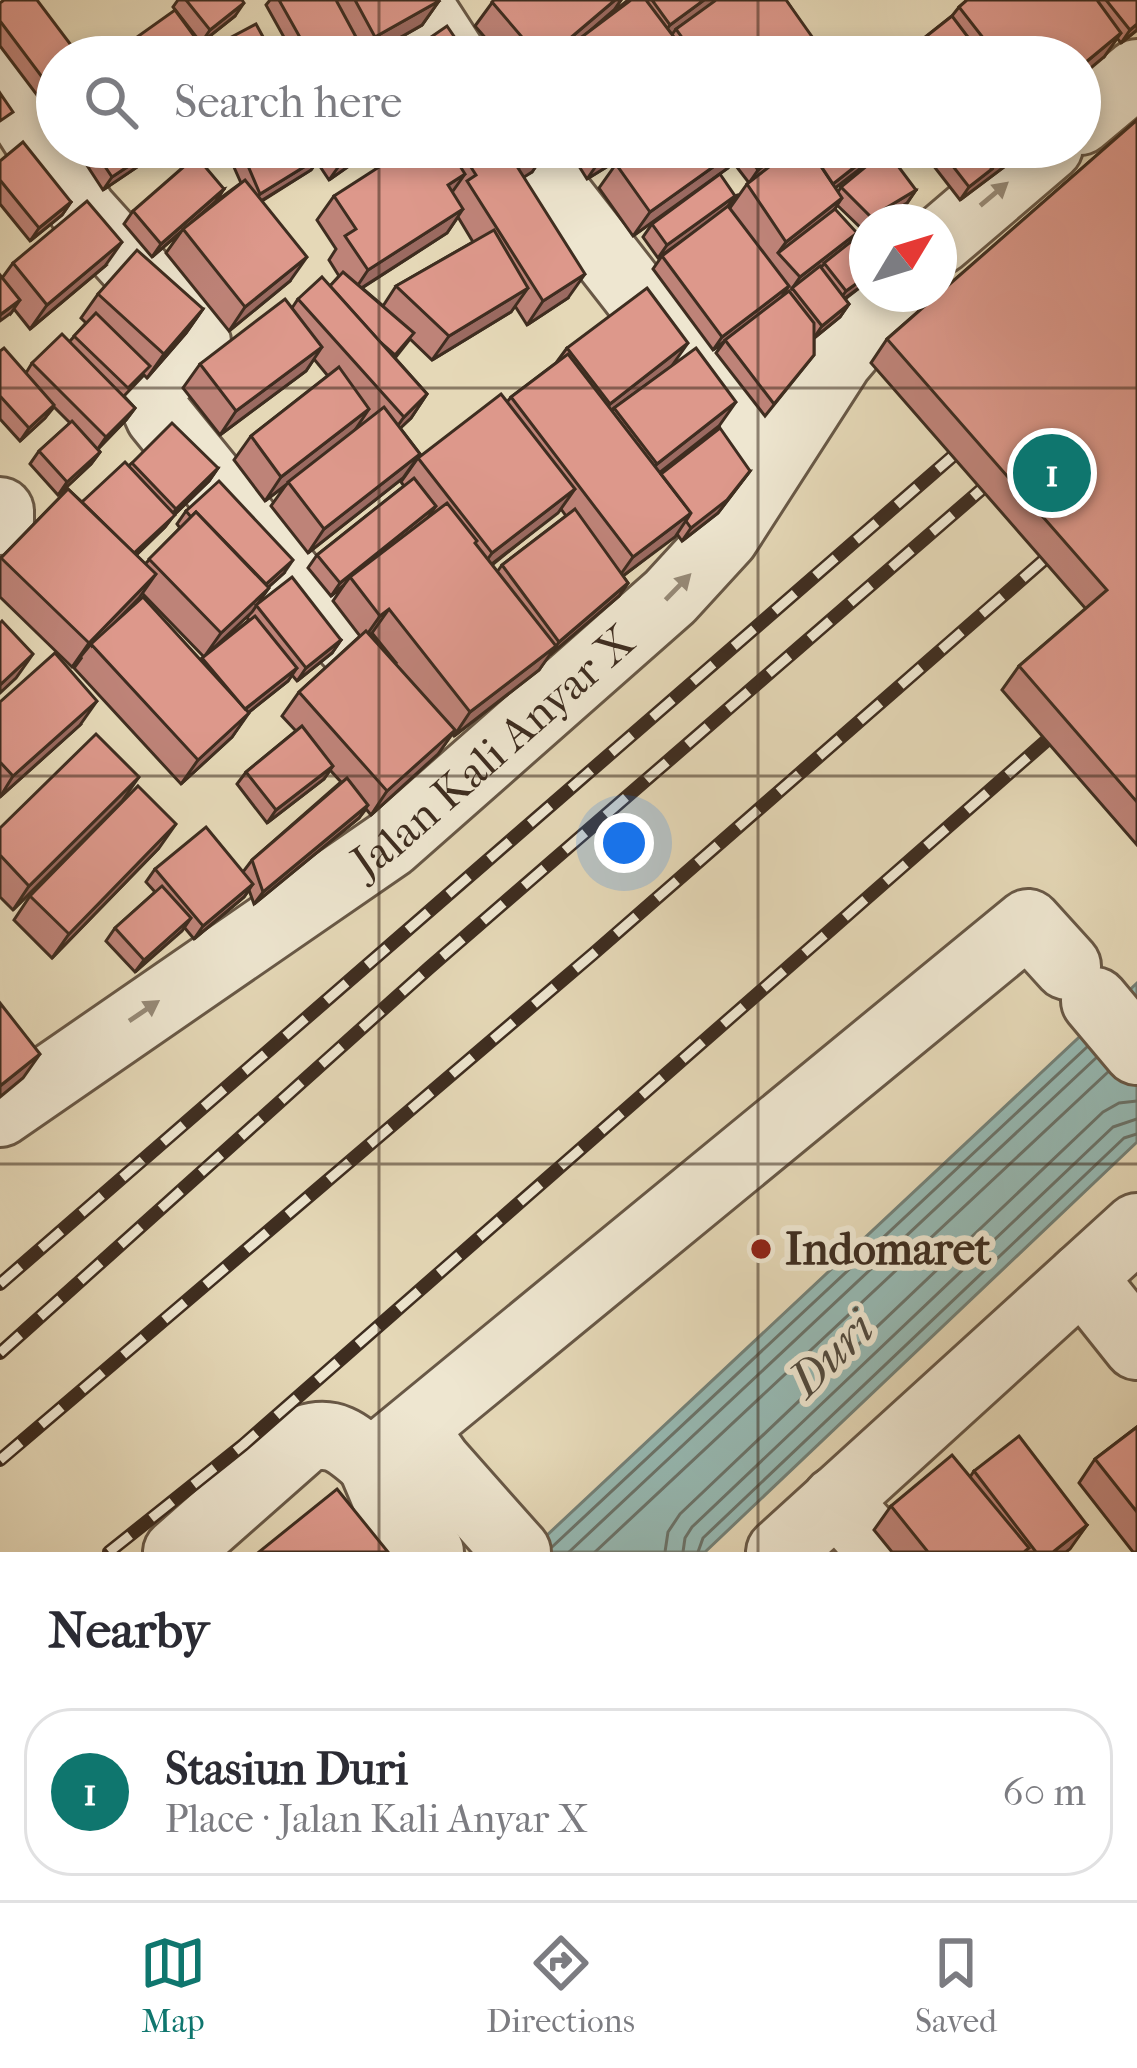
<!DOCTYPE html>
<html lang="en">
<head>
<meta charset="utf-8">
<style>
	body { margin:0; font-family:"IM FELL French Canon",serif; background:#f7f7f7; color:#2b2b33 }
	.compass { position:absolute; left:849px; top:204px; width:108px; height:108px; border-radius:50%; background:#fff; box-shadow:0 6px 18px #0003; rotate:52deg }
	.you { position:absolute; left:624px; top:843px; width:42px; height:42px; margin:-30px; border:9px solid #fff; border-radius:50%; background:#1a73e8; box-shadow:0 0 0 18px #1a73e833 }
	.badge { display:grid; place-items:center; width:78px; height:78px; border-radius:50%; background:#0f766e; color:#fff; font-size:39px; font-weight:700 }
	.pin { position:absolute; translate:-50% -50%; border:6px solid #fff; box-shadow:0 3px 12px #0006 }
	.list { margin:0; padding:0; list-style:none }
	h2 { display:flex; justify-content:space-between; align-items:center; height:156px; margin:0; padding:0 48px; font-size:51px }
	h2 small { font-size:39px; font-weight:400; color:#7c7c81 }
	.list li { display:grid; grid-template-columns:78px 1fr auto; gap:36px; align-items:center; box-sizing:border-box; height:168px; margin:0 24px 24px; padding:0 24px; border:3px solid #e1e1e2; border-radius:48px }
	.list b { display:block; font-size:45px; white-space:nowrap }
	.list p { margin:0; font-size:39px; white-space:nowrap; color:#7c7c81 }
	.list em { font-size:39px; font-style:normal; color:#7c7c81 }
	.icon { flex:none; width:66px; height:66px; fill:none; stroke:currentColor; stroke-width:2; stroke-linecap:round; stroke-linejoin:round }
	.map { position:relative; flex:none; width:1137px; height:1552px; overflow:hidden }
	.search { position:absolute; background:#fff; box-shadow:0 6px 18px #0003; left:36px; right:36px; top:36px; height:132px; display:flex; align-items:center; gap:30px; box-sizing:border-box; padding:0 42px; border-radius:66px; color:#7c7c81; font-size:45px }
	.sheet { height:348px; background:#fff }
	nav { display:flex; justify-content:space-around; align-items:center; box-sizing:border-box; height:168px; border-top:3px solid #e1e1e2; background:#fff; font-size:33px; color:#7c7c81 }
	nav a { display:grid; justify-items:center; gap:6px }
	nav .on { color:#0f766e }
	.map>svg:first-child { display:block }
	.water { fill:#96b9b3; stroke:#738178; stroke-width:3 }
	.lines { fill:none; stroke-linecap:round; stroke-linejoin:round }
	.shore { stroke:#6a736a; stroke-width:3 }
	.minor-casing { stroke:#685846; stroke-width:72 }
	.minor { stroke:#eee6d0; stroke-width:66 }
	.rail-casing { stroke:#3e2d20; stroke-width:14 }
	.rail { stroke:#eee6d0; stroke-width:9; stroke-dasharray:27; stroke-linecap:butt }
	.wall { fill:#be8378; stroke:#3e2d20; stroke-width:3; fill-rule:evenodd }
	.shaded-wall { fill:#9b6a61; stroke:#3e2d20; stroke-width:3 }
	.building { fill:#dd988b; stroke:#3e2d20; stroke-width:3 }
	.oneway { fill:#968a78 }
	.grid { fill:none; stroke:#3e2d20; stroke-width:3; stroke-opacity:0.55 }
	.poi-dot { fill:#8f2418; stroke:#eee6d0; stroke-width:4.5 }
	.labels { text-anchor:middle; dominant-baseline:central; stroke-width:12; stroke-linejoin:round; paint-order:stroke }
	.street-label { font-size:45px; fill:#3e2d20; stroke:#eee6d0 }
	.poi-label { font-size:45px; font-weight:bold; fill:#3e2d20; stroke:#eee6d0; text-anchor:start }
	.water-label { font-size:48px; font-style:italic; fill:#50493d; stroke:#eee6d0 }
</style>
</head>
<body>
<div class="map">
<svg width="1137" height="1552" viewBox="0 0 1137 1552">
	<rect width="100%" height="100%" fill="#e5d8b7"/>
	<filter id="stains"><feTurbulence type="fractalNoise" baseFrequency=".00167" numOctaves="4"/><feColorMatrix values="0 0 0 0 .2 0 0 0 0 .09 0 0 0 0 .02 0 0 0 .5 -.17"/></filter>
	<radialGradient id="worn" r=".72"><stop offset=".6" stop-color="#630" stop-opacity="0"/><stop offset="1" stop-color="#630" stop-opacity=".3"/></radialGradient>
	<path class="water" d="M1137,983V1142L705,1552H529Z"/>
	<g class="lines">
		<g class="shore">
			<path d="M552,1547L1087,1047"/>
			<path d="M569,1552L1096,1058"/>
			<path d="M595,1552L1108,1072"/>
			<path d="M665,1552L668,1532L680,1514L1103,1112L1119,1103L1137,1101"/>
			<path d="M683,1552L685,1538L692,1527L1113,1127L1137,1119"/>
			<path d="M698,1552L703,1538L1124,1138L1137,1134"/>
		</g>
		<g class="minor-casing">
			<g id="minor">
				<path d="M416,0L453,57"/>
				<path d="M0,81L83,211L193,333L197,342L193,350C170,371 142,383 159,416L302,592L410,708"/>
				<path d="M1080,121L1137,73"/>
				<path d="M521,147L769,465"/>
				<path d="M939,241L1049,147"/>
				<path d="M0,511V521"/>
				<path d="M1095,1001L1137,1051"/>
				<path id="s1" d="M0,1113L390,844L670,597L725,537L839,360L895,294"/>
				<path d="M1082,1277L1137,1346"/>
				<path d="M414,1429L438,1463L517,1552"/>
				<path d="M371,1463L387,1501L430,1552"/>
				<path d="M836,1500L882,1552"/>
				<path d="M177,1552L305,1439C334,1429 349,1444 371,1463L1028,923L1067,966"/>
				<path d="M780,1552L1137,1227"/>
			</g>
		</g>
		<use href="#minor" class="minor"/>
		<g class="rail-casing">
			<g id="rail">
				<path d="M0,1284L953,456"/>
				<path d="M0,1353L429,968L982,489"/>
				<path d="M0,1460L593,954L1044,560"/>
				<path d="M109,1552L243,1445L1046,741"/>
			</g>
		</g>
		<use href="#rail" class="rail"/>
	</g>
	<g class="wall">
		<path d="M178,0H242L235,16L201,43L173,7Z"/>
		<path d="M270,0H438L439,1L422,25L366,57H295L266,5Z"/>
		<path d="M494,0H621L614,10L593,28L628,0H786L824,57H502L475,26Z"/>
		<path d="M967,0H1137V30L1121,43L1117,38L1104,57H906L914,46L952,16L959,7Z"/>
		<path d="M0,3L57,57V105L49,111L0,46Z"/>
		<path d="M130,42L200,44L191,57H123L121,55Z"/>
		<path d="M222,42L274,57H214L213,55Z"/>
		<path d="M1137,120V845L1002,690L1019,666L1086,609L871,363L887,339Z"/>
		<path d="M75,147H158L149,159L103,190Z"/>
		<path d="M225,147H376L329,180L317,162L311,170L262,201L290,281L229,331L166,253L181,232L152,257L124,224L133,211L224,189L215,202L241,183Z"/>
		<path d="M452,147H548L532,172L523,177L568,298L527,325L515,306L511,312L432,360L410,339L395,358L427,394L411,418L400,428L420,454L403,478L308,553L271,506L286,485L265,501L234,460L251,436L328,376L314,359L306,371L220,435L183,388L200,364L292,308L298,299L330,286L339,276L329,260L336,249L317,220L334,196L450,150ZM458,217L473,242L396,286L383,306L362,288L447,233Z"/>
		<path d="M577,147H639L587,179L572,155Z"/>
		<path d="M640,147H776L781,152L772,165L749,183L733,162L728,168L633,236L599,188L616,164Z"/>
		<path d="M791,147H829L815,158L817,160L874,158L835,188L838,192L841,187L916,190L907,203L874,222H867V226L862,229L837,205L835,209L850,243L867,229V282L845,299L849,304L840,317L814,338V355L765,416L716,353L724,342L713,350L653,269L662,256L683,240L658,258L643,237L652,224L735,196L728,206L730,208L747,184L792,149Z"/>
		<path d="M919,147H1026L1021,154L960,200Z"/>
		<path d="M0,161L71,202L62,215L30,241L0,204Z"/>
		<path d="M13,263L105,266L30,329L14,309L11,313L2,278Z"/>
		<path d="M98,294L203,309L186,333L147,378L144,375L124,396L135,408L126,420L98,449L100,452L91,464L58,495L30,464L39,451L70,423L54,407L45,418L20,441L0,419V351L26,373L32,363L70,341L86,323L81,318Z"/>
		<path d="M567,348L673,365L719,426L660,472L661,474L750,471L718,513L682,541L677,534L623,576L628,583L619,596L550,654L539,670L454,736L452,734L438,754L371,815L366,809L359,818L254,904L249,890L244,897L194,939L184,927L135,972L106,941L115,928L155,892L146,882L155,869L243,872L252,860L341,782L330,770L324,779L267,823L237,784L246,772L296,731L282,716L299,692L360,636L333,601L344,585L331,596L308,568L317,555L404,486L401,482L418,458L507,402L511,397L556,363ZM561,509L566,516L502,565L497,572L492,565ZM372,633L397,664L370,635Z"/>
		<path d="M132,463L218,468L209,481L174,515L165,527L136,555L145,564L180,528L177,524L186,511L284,573L268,587L257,605L341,640L332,653L297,681L292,675L288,681L248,713L232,737L181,784L74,668L82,657L72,667L0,597V559L68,489L82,502ZM142,593L204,657L201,660L120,618ZM251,612L247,618L249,620L207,655Z"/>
		<path d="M0,702L80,725L0,797Z"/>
		<path d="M122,801L13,910L0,897V828Z"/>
		<path d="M159,848L52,958L14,920L30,896Z"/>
		<path d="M1137,1427V1552H1133L1079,1483L1095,1459Z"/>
		<path d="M974,1471L1087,1525L1066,1552H892L874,1530L891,1506L970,1477Z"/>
	</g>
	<g class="shaded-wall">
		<path d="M615,0H621L614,10L560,57H548Z"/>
		<path d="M704,0H719L676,29L671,36L653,49L670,25Z"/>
		<path d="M439,1L422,25L366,57H361L375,37Z"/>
		<path d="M244,3L235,16L201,43L210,30Z"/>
		<path d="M1137,24V30L1121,43L1130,30Z"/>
		<path d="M1121,33L1104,57L1080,77V67Z"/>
		<path d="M158,147L149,159L103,190L112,177Z"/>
		<path d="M359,147H376L329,180L346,156Z"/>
		<path d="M627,147H639L587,179L596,166Z"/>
		<path d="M741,147H743L728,168L633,236L650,212Z"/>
		<path d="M821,147H829L805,165L814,153Z"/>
		<path d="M881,147L874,158L817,202L826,189Z"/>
		<path d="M1015,147H1026L1021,154L960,200L969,187L992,169L1000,158Z"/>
		<path d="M549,148L532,172L501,192L518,168Z"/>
		<path d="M781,152L772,165L749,183L758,170Z"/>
		<path d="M320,157L311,170L251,207L260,194Z"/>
		<path d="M465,174L448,198V185Z"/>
		<path d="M224,189L215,202L152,257L161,244Z"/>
		<path d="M916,190L907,203L874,222H867L871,217Z"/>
		<path d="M735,196L726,209L658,258L667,245Z"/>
		<path d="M842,198L826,222L778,253L786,242Z"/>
		<path d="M71,202L62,215L30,241L39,228Z"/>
		<path d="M463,209L447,233L352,294L368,270Z"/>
		<path d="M857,233L848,246L791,290L800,277Z"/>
		<path d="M122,242L105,266L30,329L47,305Z"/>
		<path d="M307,257L290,281L229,331L245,307Z"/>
		<path d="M585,274L568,298L527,325L543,301Z"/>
		<path d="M867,276V282L837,304L846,291Z"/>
		<path d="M789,286L780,299L713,350L722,337Z"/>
		<path d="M528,288L511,312L432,360L449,336Z"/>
		<path d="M20,300L11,313L0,321V315Z"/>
		<path d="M849,304L840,317L813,339L822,326Z"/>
		<path d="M203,309L186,333L147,378L164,354Z"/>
		<path d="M688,343L671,367L614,408L608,417L594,428L610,404Z"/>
		<path d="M322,347L306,371L220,435L236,411Z"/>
		<path d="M427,394L411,418L387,441L404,417Z"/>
		<path d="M736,402L719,426L640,488L657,464Z"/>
		<path d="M54,405L45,418L20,441L29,428Z"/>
		<path d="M135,408L126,420L97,450L106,437Z"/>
		<path d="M369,409L353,433L265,501L281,477Z"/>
		<path d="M100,452L91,464L58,495L67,482Z"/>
		<path d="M420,454L403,478L308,553L324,529Z"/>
		<path d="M218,468L209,481L174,515L165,527L117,574L126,561L168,521L176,509Z"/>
		<path d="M750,471L718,513L682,541L691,528Z"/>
		<path d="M575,489L558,513L475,577L492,553Z"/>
		<path d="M436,506L427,519L350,577L344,585L331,596L340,583Z"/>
		<path d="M691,513L675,537L616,581L633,557Z"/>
		<path d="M293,560L284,573L251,603L260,590Z"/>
		<path d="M156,574L139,598L92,646L91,644L72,667L89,643Z"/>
		<path d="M628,583L619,596L550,655L559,642Z"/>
		<path d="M269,588L252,612L204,657L221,633Z"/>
		<path d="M389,609L372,633L363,640L380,616Z"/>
		<path d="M341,640L332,653L297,681L306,668Z"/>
		<path d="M556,646L539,670L454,736L470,712Z"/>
		<path d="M33,654L16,678L0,693V685Z"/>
		<path d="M297,668L288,681L235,723L244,710Z"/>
		<path d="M97,701L80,725L0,797L13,776Z"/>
		<path d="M249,713L232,737L181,784L198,760Z"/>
		<path d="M455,730L438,754L371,815L387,791Z"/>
		<path d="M333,766L324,779L267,823L276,810Z"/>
		<path d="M139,777L122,801L13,910L29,886Z"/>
		<path d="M368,805L359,818L254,904L263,892Z"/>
		<path d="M176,824L159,848L52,958L69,934Z"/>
		<path d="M253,884L244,897L194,939L203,926Z"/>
		<path d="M191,918L182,931L135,972L144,960Z"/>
		<path d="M40,1054L23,1078L0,1097V1086Z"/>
		<path d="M1087,1525L1070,1549L1066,1552H1053Z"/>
	</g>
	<g class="building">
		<path d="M4,0H37L80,57H57V97L0,21V3Z"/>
		<path d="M186,0H242L244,3L210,30Z"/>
		<path d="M279,0H336L363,50L351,57H311Z"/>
		<path d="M355,0H438L439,1L375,37Z"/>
		<path d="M494,0H615L548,57H539L492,2Z"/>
		<path d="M631,0H646L683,49L672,57H555Z"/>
		<path d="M652,0H704L670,25Z"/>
		<path d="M716,0H786L825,55L823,57H696L676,29Z"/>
		<path d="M967,0H1097L1121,33L1080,67V57H998L959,7Z"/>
		<path d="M1106,0H1137V24L1130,30Z"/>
		<path d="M175,10L200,44L182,57H141L130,42Z"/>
		<path d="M952,16L983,57H923L914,46Z"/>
		<path d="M256,24L274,57H230L222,42Z"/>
		<path d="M447,26L468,57H402Z"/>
		<path d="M0,93L13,112L0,121Z"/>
		<path d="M1137,120V802L1019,666L1107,590L887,339Z"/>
		<path d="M23,142L71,202L39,228L0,180V161Z"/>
		<path d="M92,147H157L112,177Z"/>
		<path d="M240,147H314L320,157L260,194Z"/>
		<path d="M340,147H359L346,156Z"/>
		<path d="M410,147H448L465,174L448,185L463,209L368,270L345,236L356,229L334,196Z"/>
		<path d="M458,147H548L518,168L585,274L543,301L467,181L476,175Z"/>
		<path d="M584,147H627L596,166Z"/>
		<path d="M640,147H741L650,212L616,164Z"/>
		<path d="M743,147H776L781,152L758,170L742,150Z"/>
		<path d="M795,147H808L842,198L786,242L747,184Z"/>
		<path d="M834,147H880L833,184L817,160Z"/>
		<path d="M938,147H975L992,169L969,187Z"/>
		<path d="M992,147H1015L1000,158Z"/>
		<path d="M886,150L916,190L871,217L841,187Z"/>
		<path d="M196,156L224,189L161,244L133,211Z"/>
		<path d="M720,174L735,196L667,245L652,224Z"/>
		<path d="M245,180L307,257L245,307L183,229Z"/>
		<path d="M87,201L122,242L47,305L13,263Z"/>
		<path d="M728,206L789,286L722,337L662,256Z"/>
		<path d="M835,209L857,233L800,277L778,253Z"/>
		<path d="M889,212L896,222H877Z"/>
		<path d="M867,229V276L846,291L824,263Z"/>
		<path d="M494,230L528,288L449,336L396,286Z"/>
		<path d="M137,250L203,309L164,354L98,294Z"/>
		<path d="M820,266L849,304L822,326L792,288Z"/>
		<path d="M343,272L414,333L395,355L380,342L330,286Z"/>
		<path d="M0,275L20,300L0,315Z"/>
		<path d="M322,277L427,394L404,417L298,299Z"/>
		<path d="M647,288L688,343L610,404L567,348Z"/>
		<path d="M789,291L814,323V355L774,404L725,340Z"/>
		<path d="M285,299L322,347L236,411L200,364Z"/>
		<path d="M96,313L150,366L128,388L74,336Z"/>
		<path d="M62,334L135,408L106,437L32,363Z"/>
		<path d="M4,348L54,405L29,428L0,396V351Z"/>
		<path d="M696,348L736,402L657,464L614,408Z"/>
		<path d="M568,354L691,513L633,557L511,397Z"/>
		<path d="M339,367L369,409L281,477L251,436Z"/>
		<path d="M501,394L575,489L492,553L418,458Z"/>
		<path d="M384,407L420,454L324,529L288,482Z"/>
		<path d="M72,421L100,452L67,482L39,451Z"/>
		<path d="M172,423L218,468L176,509L132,463Z"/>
		<path d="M720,428L750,471L727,500L691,528L686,521L691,513L661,474Z"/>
		<path d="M125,462L175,515L134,553L82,502Z"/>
		<path d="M414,478L436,506L340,583L317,555Z"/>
		<path d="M219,481L293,560L266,584L196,512L191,517L186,511Z"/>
		<path d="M68,489L156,574L89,643L1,558Z"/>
		<path d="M447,503L477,541L475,543L556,646L470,712L389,609L380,616L350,577Z"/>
		<path d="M575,509L628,583L559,642L502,565Z"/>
		<path d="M196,512L269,588L221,633L149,559Z"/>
		<path d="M292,577L341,640L306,668L256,605Z"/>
		<path d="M143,597L249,713L198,760L91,644Z"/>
		<path d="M255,616L297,668L245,709L202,658Z"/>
		<path d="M2,621L33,654L0,685V623Z"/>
		<path d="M366,631L455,730L387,791L299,692Z"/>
		<path d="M55,653L97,701L13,776L0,762V702Z"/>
		<path d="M302,726L333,766L276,810L246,772Z"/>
		<path d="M96,734L139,777L29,886L0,855V828Z"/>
		<path d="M347,778L368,805L263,892L252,860Z"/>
		<path d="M138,786L176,824L69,934L30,896Z"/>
		<path d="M206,827L253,884L203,926L155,869Z"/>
		<path d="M162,886L191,918L144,960L115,928Z"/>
		<path d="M0,1003L40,1054L0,1086Z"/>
		<path d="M1137,1427V1512L1095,1459Z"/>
		<path d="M1019,1436L1087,1525L1053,1552H1036L974,1471Z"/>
		<path d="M952,1455L1029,1548L1024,1552H928L891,1506Z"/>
		<path d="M337,1489L388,1552H259Z"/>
	</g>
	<defs><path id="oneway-solid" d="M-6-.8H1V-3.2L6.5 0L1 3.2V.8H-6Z" transform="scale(3)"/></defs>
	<g class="oneway">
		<use href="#oneway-solid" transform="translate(994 194) rotate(-40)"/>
		<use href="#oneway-solid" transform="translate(678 587) rotate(-46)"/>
		<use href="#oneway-solid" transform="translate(144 1011) rotate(-34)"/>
	</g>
	<path class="grid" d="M379,0V57M758,0V57M379,147V1552M758,147V1552M0,388H1137M0,776H1137M0,1164H1137"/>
	<circle class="poi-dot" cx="761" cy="1249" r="12"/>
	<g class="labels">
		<g class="street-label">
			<text stroke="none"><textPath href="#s1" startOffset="612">Jalan Kali Anyar X</textPath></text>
		</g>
		<g class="poi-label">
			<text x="785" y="1249">Indomaret</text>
		</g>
		<g class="water-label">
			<text transform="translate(831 1354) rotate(-44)">Duri</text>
		</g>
	</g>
	<rect width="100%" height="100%" filter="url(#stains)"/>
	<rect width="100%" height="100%" fill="url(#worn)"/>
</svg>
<svg class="compass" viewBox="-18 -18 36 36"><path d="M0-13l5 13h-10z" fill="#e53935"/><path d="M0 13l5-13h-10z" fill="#7c7c81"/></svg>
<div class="you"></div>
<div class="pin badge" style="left:1052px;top:473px">1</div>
<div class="search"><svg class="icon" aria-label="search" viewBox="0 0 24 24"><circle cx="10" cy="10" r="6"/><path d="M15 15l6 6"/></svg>Search here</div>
</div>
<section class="sheet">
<h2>Nearby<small></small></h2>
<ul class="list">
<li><span class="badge">1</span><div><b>Stasiun Duri</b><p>Place · Jalan Kali Anyar X</p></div><em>60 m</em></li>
</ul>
</section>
<nav>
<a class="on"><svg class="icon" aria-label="map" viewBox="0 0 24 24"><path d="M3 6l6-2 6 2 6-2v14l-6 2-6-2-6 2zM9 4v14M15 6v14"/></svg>Map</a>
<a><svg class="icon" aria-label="directions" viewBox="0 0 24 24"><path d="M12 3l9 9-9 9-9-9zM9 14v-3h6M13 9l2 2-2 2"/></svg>Directions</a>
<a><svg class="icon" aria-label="saved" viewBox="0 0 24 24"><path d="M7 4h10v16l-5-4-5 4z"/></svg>Saved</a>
</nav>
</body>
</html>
